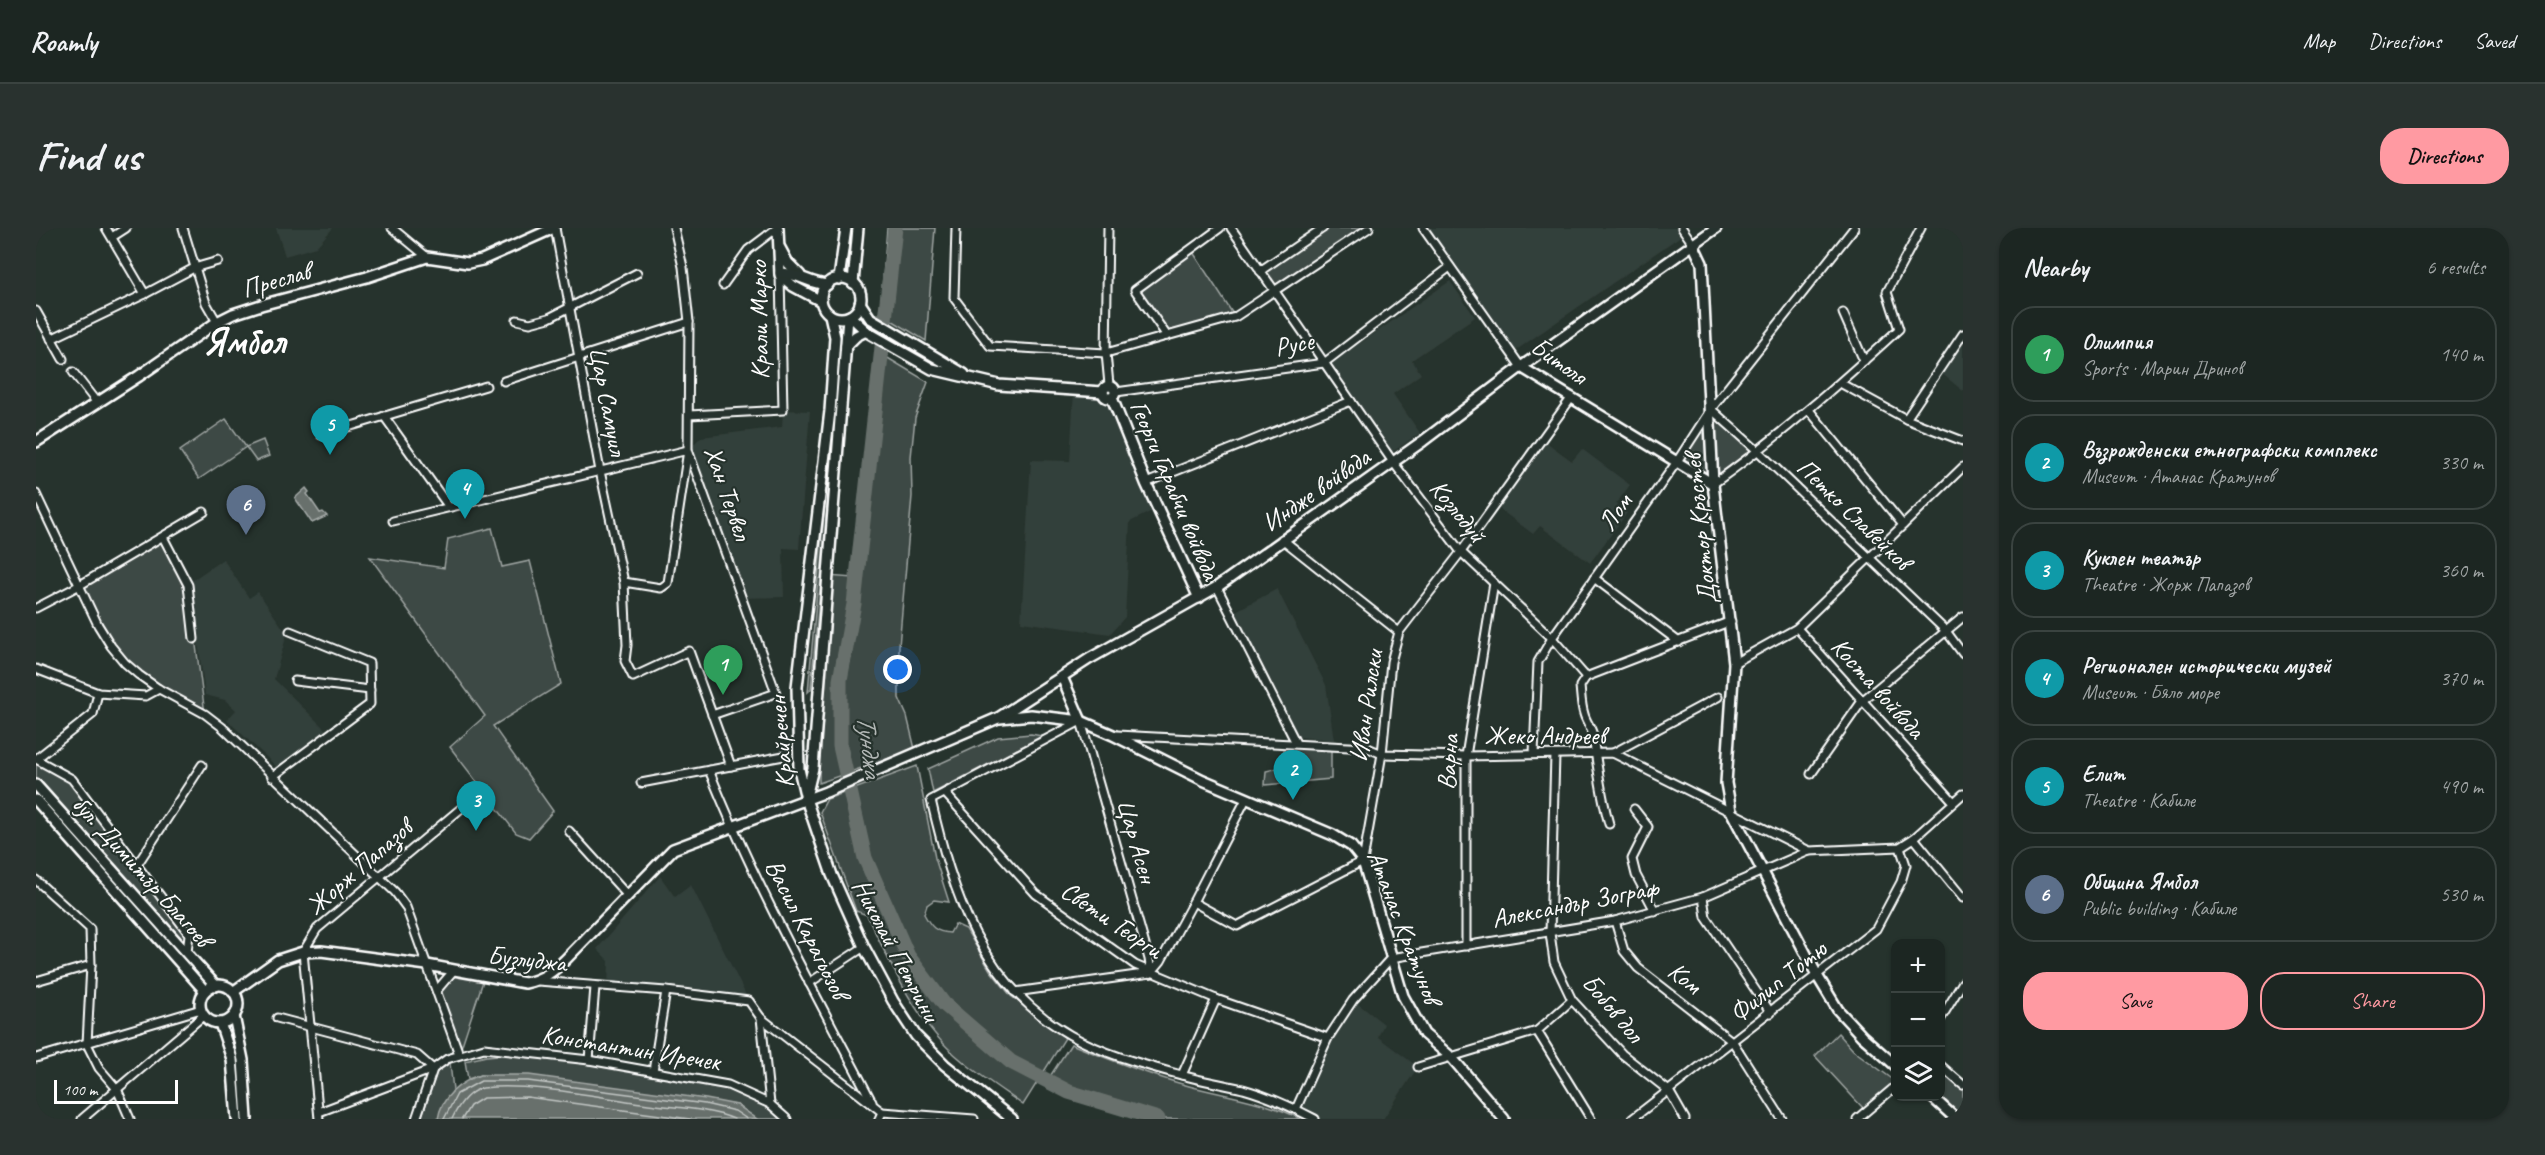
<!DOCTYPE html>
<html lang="en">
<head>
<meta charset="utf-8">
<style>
	body { margin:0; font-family:Caveat,sans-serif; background:#29322f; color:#f1f3f6 }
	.controls { position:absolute; right:18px; bottom:18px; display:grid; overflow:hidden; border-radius:12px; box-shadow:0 2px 4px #0004 }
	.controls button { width:54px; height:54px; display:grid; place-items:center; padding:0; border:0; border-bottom:2px solid #3a4340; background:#1c2622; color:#f1f3f6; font:30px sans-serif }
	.scale { position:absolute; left:18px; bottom:15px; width:124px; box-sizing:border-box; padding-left:6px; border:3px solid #fff; border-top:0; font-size:16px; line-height:21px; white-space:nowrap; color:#fff; -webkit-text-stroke:4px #26332d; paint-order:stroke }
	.you { position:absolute; left:862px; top:442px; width:21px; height:21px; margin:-15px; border:4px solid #fff; border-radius:50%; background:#1a73e8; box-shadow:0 0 0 9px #1a73e833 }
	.badge { display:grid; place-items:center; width:39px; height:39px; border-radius:50%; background:#ff9aa2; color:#fff; font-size:20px; font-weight:700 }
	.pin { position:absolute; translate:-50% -50px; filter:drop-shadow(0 2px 3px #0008) }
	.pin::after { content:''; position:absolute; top:32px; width:21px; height:18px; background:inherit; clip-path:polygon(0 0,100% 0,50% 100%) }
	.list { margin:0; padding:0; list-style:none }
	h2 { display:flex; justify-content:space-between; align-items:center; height:78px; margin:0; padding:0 24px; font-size:26px }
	h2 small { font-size:20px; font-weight:400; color:#a0a5a5 }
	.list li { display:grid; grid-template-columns:39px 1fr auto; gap:18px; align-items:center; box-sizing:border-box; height:96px; margin:0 12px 12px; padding:0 12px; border:2px solid #3a4340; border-radius:24px }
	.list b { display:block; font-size:22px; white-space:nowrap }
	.list p { margin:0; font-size:20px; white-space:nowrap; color:#a0a5a5 }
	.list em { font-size:20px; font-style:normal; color:#a0a5a5 }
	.actions { display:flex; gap:12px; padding:18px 24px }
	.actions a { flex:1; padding:14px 0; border:2px solid #ff9aa2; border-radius:24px; text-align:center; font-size:21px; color:#ff9aa2 }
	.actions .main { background:#ff9aa2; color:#111 }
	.icon { flex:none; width:33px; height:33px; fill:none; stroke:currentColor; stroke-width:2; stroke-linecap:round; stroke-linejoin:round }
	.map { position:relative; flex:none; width:1927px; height:891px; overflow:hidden; border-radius:24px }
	header { display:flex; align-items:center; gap:36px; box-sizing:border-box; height:84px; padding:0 30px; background:#1c2622; border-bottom:2px solid #3a4340 }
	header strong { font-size:28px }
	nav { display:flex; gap:33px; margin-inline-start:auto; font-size:21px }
	.intro { display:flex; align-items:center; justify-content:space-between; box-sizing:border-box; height:144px; padding:0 36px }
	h1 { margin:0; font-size:42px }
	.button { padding:15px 27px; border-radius:24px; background:#ff9aa2; color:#111; font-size:21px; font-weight:700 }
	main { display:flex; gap:36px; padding:0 36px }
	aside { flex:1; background:#1c2622; border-radius:24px; box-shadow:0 2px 4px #0004 }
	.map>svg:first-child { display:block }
	.built { fill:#333f3a }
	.green { fill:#3e4944; stroke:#9ea4a2; stroke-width:1.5 }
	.water { fill:#67706c; stroke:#a4a9a7; stroke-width:1.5 }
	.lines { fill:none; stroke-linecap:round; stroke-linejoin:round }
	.shore { stroke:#c2c6c4; stroke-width:1.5 }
	.river { stroke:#67706c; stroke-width:15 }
	.street-tunnel { stroke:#3c4742; stroke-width:7; stroke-dasharray:7 3.5; stroke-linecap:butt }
	.street-casing { stroke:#fff; stroke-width:11 }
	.secondary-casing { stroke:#fff; stroke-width:14 }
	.street { stroke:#26332d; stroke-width:7 }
	.secondary { stroke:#26332d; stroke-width:9 }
	.labels { text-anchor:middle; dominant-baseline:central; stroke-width:4.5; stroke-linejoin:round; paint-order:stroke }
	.street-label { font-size:26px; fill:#fff; stroke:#26332d }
	.water-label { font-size:27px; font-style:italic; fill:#b3b8b6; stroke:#26332d }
	.town-label { font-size:38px; font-weight:bold; fill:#fff; stroke:#26332d }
</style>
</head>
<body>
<header>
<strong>Roamly</strong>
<nav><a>Map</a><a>Directions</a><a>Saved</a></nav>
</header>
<div class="intro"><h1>Find us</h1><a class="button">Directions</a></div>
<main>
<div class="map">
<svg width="1927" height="891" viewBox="0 0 1927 891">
	<rect width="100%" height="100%" fill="#26332d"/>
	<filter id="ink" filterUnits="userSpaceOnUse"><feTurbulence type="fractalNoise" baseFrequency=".0167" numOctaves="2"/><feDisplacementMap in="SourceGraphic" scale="12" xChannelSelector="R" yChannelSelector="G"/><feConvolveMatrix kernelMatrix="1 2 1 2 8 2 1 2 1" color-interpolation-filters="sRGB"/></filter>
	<g filter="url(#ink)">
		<g class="built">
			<path d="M240,0H297L280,19L249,28Z"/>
			<path d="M1387,0H1646L1649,5L1476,125Z"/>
			<path d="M1414,53L1439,89L1376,132L1385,146L1357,166L1384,205L1355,225L1294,136Z"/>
			<path d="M1927,111V163L1904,144Z"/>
			<path d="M1038,162L1072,165L1122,280L1094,294L1089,389L1074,406L985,394L995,232L1034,233Z"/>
			<path d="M747,182L774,183L763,321L747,320L748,369L707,370L652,222L665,209L746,199Z"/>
			<path d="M1510,214L1536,233L1546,221L1594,257L1580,276L1591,285L1554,335L1504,298L1497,306L1462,280Z"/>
			<path d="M187,331L213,370L222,364L251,406L238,451L292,504L243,541L191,492L200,482L189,472L169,467L154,354Z"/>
			<path d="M1241,361L1290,457L1298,512L1262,509L1198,384Z"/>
			<path d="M624,648L639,669L655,657L713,773L572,760L573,733L561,721Z"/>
			<path d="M1317,772L1348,796L1342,809L1382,839L1347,891H1279L1260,881L1292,810Z"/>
		</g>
		<g class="green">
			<path d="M851,0H899L890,113L844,85Z"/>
			<path d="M1287,0H1333L1239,64L1224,43Z"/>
			<path d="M1155,21L1199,89L1131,108L1099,62Z"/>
			<path d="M840,123L892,154L879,190L875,229L876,268L863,418V470L871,488L879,521L783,555L784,449L792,348L817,350Z"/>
			<path d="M1675,181L1723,224L1677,256L1640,235Z"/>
			<path d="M797,182V216L775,461L772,464Z"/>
			<path d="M190,191L210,219L227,212L233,228L220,233L210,219L163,251L144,223Z"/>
			<path d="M456,300L466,339L494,333L525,456L457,498L517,583L493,610L480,605L414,519L449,488L334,329L408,340L412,311Z"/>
			<path d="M127,309L152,357L169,486L123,461L75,418L44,357Z"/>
			<path d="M995,506L1006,508L897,565L892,541L962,509Z"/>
			<path d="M1249,519L1295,521V551L1229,557L1230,543L1243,540Z"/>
			<path d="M0,531L36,551L153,706L151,725L0,557Z"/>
			<path d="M881,538L899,630L913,674L898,672L891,677L888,686C895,699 899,704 914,705L919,696L930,701L954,742L975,768L1029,810L987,877C962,859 926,836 906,814C873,778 852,731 831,687L820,683L784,584L791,571Z"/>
			<path d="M418,742L448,750L423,826L401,762Z"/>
			<path d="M1802,805L1817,822L1859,853L1827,880L1779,828Z"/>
			<path d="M1035,816C1074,832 1113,847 1153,858C1191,868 1230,873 1265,891H1103L1033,869L1009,856Z"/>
			<path d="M474,826L551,835L691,860L727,876L745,891H721L701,877L444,847L432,851L429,833L450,828Z"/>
			<path d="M414,835L417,862L402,891H385L401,844Z"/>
			<path d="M1905,837L1927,857V891H1920L1895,869L1904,868Z"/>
		</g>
		<g class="water">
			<path d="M270,260L273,264L271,266L284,285L287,284L291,288L276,295L259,270Z"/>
			<path d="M444,847H493L670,871L701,877L721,891H402C405,869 424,854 444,847Z"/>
		</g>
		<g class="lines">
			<g class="shore">
				<path d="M408,891L421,866L445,853H492L669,876L699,883L711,891"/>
				<path d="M416,891C422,878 431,863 447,860C493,854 565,870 612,876C639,880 672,880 698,891"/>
				<path d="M426,891L434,878L447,870L491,869L654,891"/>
			</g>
			<path class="river" d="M859,0L818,376L804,452V518L829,630L872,728L908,776L975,834L1033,864L1122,891"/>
			<path class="street-tunnel" d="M27,131L37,144"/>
			<g class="street-casing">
				<g id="street">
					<path d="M70,0L109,66"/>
					<path d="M147,0L170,75L181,94"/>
					<path d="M356,0L391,29"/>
					<path d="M519,0L564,243L588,354L591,417L589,433L597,449L653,423L695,538"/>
					<path d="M638,0L647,39L653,94L652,222L740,465L676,487"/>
					<path d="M920,0L918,70L954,118L1070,125L1199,89L1333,0"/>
					<path d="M1072,0L1070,125L1073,157"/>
					<path d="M1195,0L1357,234L1425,324L1516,410L1550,449L1544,458C1545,467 1545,477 1548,486C1550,494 1556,500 1557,508C1561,538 1565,567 1573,596"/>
					<path d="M1387,0L1485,139"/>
					<path d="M1646,0L1657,16"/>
					<path d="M76,9L90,0"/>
					<path d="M1224,43L1287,0"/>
					<path d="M687,57L712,22L741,0"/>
					<path d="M0,83L27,131"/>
					<path d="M1807,85L1828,133"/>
					<path d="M481,92L494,95L513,90L601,45"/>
					<path d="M1131,108L1099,62L1184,0"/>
					<path d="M15,111L109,66L158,40L182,33"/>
					<path d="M37,144L61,175"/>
					<path d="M468,153L653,94"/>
					<path d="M1804,155L1870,191L1927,213"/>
					<path d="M1080,164L1288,135L1414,39"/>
					<path d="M1675,181L1723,224L1910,403L1927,426"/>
					<path d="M1773,182L1867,297"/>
					<path d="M653,187L747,182L744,47"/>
					<path d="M348,188L413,279"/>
					<path d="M1870,191L1927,106"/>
					<path d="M285,207L450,158"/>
					<path d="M1110,255L1315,173"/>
					<path d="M1677,256C1743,209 1803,156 1863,101L1851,64L1885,0"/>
					<path d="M0,266L62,397L75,418L89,435L103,447L123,461L169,486L186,499L359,664L370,679L423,826"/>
					<path d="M357,293L652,222L632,355L625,360L588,354"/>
					<path d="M127,309L152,357L158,411"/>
					<path d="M1246,311L1363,404"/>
					<path d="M1558,350L1643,414"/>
					<path d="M1181,359L1260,515"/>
					<path d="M0,380L44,357L168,284"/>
					<path d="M1761,400L1917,573"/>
					<path d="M1698,435L1761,400L1927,239"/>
					<path d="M0,441L62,465L110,468L123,461"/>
					<path d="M1550,449L1695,393"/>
					<path d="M259,453L334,462"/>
					<path d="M1081,507L1332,520L1346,526L1430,528L1577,525L1773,623"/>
					<path d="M1577,525L1682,469"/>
					<path d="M1498,526L1502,434L1516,410L1640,235L1675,181L1818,0"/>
					<path d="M1519,527L1514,705L1518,734L1536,772L1586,826L1633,863L1649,891"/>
					<path d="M0,531L36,551L153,706L151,725"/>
					<path d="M0,531L57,486L62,465"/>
					<path d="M673,542C719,657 779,765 836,874"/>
					<path d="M1775,546L1826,473L1927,389"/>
					<path d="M236,549L334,476L333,435L254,403"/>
					<path d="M605,555L753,527"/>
					<path d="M909,565L1000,666L1099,737L1180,771L1292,810"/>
					<path d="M1598,581L1612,599L1596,631L1600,647L1619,683"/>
					<path d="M533,603L592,668"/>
					<path d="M1878,610L1927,670"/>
					<path d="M101,637L166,537"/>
					<path d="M0,652L54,701L55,737L51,816L63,840L81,861L94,891"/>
					<path d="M1667,669L1670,689L1735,785"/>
					<path d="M1157,674L1201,698L1327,633L1346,526L1355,434L1363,404L1425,324L1536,169"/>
					<path d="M1579,693L1588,723L1602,740L1697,814L1746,891"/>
					<path d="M1430,718V528L1458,355"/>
					<path d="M1115,745L1113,731L1045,493L895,572C917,666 945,756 1034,807C1067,826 1109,837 1145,847C1166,853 1187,856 1207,861C1232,868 1256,879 1279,891"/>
					<path d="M1115,745L1125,733L1157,674L1210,571"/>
					<path d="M0,753L55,737"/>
					<path d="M502,753L630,763L713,773L725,790L846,884L843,891"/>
					<path d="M773,755L828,719"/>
					<path d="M401,762L418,742"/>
					<path d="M979,764L1115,745"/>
					<path d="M241,790L381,827L397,841"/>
					<path d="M725,790L734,876"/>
					<path d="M1904,792L1927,754"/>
					<path d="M1501,803L1555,891"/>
					<path d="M0,830L165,781"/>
					<path d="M553,832L559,759"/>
					<path d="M1904,837L1927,857"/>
					<path d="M1382,839L1501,803L1536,772"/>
					<path d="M617,843L630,763"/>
					<path d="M1146,847L1180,771"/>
					<path d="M1260,881L1292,810L1317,772L1355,730L1579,693L1667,669L1773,623L1864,619L1878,610L1927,566"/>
					<path d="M283,884L397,841"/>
					<path d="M846,884L938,891"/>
					<path d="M46,891L168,787"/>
					<path d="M283,891L267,724L281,701L447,562"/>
					<path d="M380,891L397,841L411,831L448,820L553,832L692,857L734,876L751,891"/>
					<path d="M1596,891L1840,701L1865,654L1870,637L1864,619"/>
					<path d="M1821,891L1860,858"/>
				</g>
			</g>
			<g class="secondary-casing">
				<g id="secondary">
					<path d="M742,0L744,47L757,58L785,73"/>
					<path d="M1657,16L1666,35L1677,256L1698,435L1690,555L1695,583L1782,749L1802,782L1826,808L1860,838"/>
					<path d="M744,20L752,35L764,47"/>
					<path d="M744,45C760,44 774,56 791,57"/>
					<circle cx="805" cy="70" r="20"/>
					<path d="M803,51L810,0"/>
					<path d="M817,55L822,0"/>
					<path d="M824,75L834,90L928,146"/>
					<path d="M794,87L799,109L794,183L761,459L763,541L770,571L796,647L828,719L857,773L880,808L909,837L976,891"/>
					<path d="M814,88L831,104L896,141L963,157L1067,164"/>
					<path d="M810,118L820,108L830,103"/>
					<path d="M1485,139L1677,256"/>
					<circle cx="1073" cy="164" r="6"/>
					<path d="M1076,170L1110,255L1163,370"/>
					<path d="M0,214L103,148L181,94L197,86L225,77L331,49L391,29L432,35L446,32L518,0"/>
					<path d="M1026,449L1045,493"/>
					<path d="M964,490L995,487L1045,493L1077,507L1167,552L1297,607L1315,618L1327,633L1367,768L1388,806L1416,830L1468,891"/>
					<path d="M0,557L180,758"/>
					<path d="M770,569L777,540L812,89"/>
					<path d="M0,572L169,763"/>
					<circle cx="183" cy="776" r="19"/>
					<path d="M197,764L242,732L267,724L285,723L391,737L489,755C506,752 518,743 530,731L637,621L790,564L962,490L1053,431L1181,359L1387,213L1485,139L1680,0"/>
					<path d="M198,788L207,832L211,891"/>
					<path d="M184,795L196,831L201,891"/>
					<path d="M1895,868L1920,891"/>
				</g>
			</g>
			<use href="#street" class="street"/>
			<use href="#secondary" class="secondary"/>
		</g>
	</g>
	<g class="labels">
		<g class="street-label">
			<text transform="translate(240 52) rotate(-16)">Преслав</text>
			<text transform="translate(723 92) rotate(-91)">Крали Марко</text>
			<text transform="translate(1258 116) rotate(-11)">Русе</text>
			<text transform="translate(1523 133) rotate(35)">Битоля</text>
			<text transform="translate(572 173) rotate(79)">Цар Самуил</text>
			<text transform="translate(1139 262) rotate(67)">Георги Гарабчи войвода</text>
			<text transform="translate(1280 262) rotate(-35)">Индже войвода</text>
			<text transform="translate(692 265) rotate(71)">Хан Тервел</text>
			<text transform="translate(1422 283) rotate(51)">Козлодуй</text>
			<text transform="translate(1579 284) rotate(-55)">Лом</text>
			<text transform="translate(1818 286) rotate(44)">Петко Славейков</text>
			<text transform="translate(1664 301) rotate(-96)">Доктор Кръстев</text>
			<text transform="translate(1842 460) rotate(48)">Коста войвода</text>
			<text transform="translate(1330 478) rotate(-82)">Иван Рилски</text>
			<text x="1509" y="507">Жеко Андреев</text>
			<text transform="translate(745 514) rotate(-95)">Крайречен</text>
			<text transform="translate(1412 534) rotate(-86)">Варна</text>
			<text transform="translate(1101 613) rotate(74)">Цар Асен</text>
			<text transform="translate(323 639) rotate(-41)">Жорж Папазов</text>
			<text transform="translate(106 643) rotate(48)">бул. Димитър Благоев</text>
			<text transform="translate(1539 675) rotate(-11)">Александър Зограф</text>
			<text transform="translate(1076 692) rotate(34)">Свети Георги</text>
			<text transform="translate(1368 699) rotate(69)">Атанас Кратунов</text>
			<text transform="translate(771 701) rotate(63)">Васил Карагьозов</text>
			<text transform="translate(860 722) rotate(62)">Николай Петрини</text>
			<text transform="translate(491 731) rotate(6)">Бузлуджа</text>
			<text transform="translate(1649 750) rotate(38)">Ком</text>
			<text transform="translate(1742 753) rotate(-38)">Филип Тотю</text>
			<text transform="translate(1577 780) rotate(50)">Бобов дол</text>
			<text transform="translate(595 820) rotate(9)">Константин Иречек</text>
		</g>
		<g class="water-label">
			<text transform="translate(834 518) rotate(83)">Тунджа</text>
		</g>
		<g class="town-label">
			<text x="208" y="113">Ямбол</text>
		</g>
	</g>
</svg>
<div class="controls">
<button>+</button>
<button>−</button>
<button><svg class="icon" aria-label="layers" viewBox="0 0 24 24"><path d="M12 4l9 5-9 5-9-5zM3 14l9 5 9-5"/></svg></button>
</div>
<div class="scale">100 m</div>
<div class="you"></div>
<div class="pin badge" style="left:687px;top:467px;background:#2e9e5b">1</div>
<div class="pin badge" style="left:1257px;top:572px;background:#0f9aa8">2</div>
<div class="pin badge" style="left:440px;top:603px;background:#0f9aa8">3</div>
<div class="pin badge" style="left:429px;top:291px;background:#0f9aa8">4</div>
<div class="pin badge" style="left:294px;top:227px;background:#0f9aa8">5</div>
<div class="pin badge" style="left:210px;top:307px;background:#5c6f8a">6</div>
</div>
<aside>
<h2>Nearby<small>6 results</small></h2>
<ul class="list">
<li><span class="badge" style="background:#2e9e5b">1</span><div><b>Олимпия</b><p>Sports · Марин Дринов</p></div><em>140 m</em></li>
<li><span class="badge" style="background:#0f9aa8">2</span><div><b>Възрожденски етнографски комплекс</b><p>Museum · Атанас Кратунов</p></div><em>330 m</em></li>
<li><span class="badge" style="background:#0f9aa8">3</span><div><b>Куклен театър</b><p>Theatre · Жорж Папазов</p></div><em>360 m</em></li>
<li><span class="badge" style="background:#0f9aa8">4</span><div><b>Регионален исторически музей</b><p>Museum · Бяло море</p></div><em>370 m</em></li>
<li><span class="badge" style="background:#0f9aa8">5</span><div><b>Елит</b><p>Theatre · Кабиле</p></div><em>490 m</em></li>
<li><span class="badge" style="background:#5c6f8a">6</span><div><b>Община Ямбол</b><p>Public building · Кабиле</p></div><em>530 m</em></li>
</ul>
<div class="actions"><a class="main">Save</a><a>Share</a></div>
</aside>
</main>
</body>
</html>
